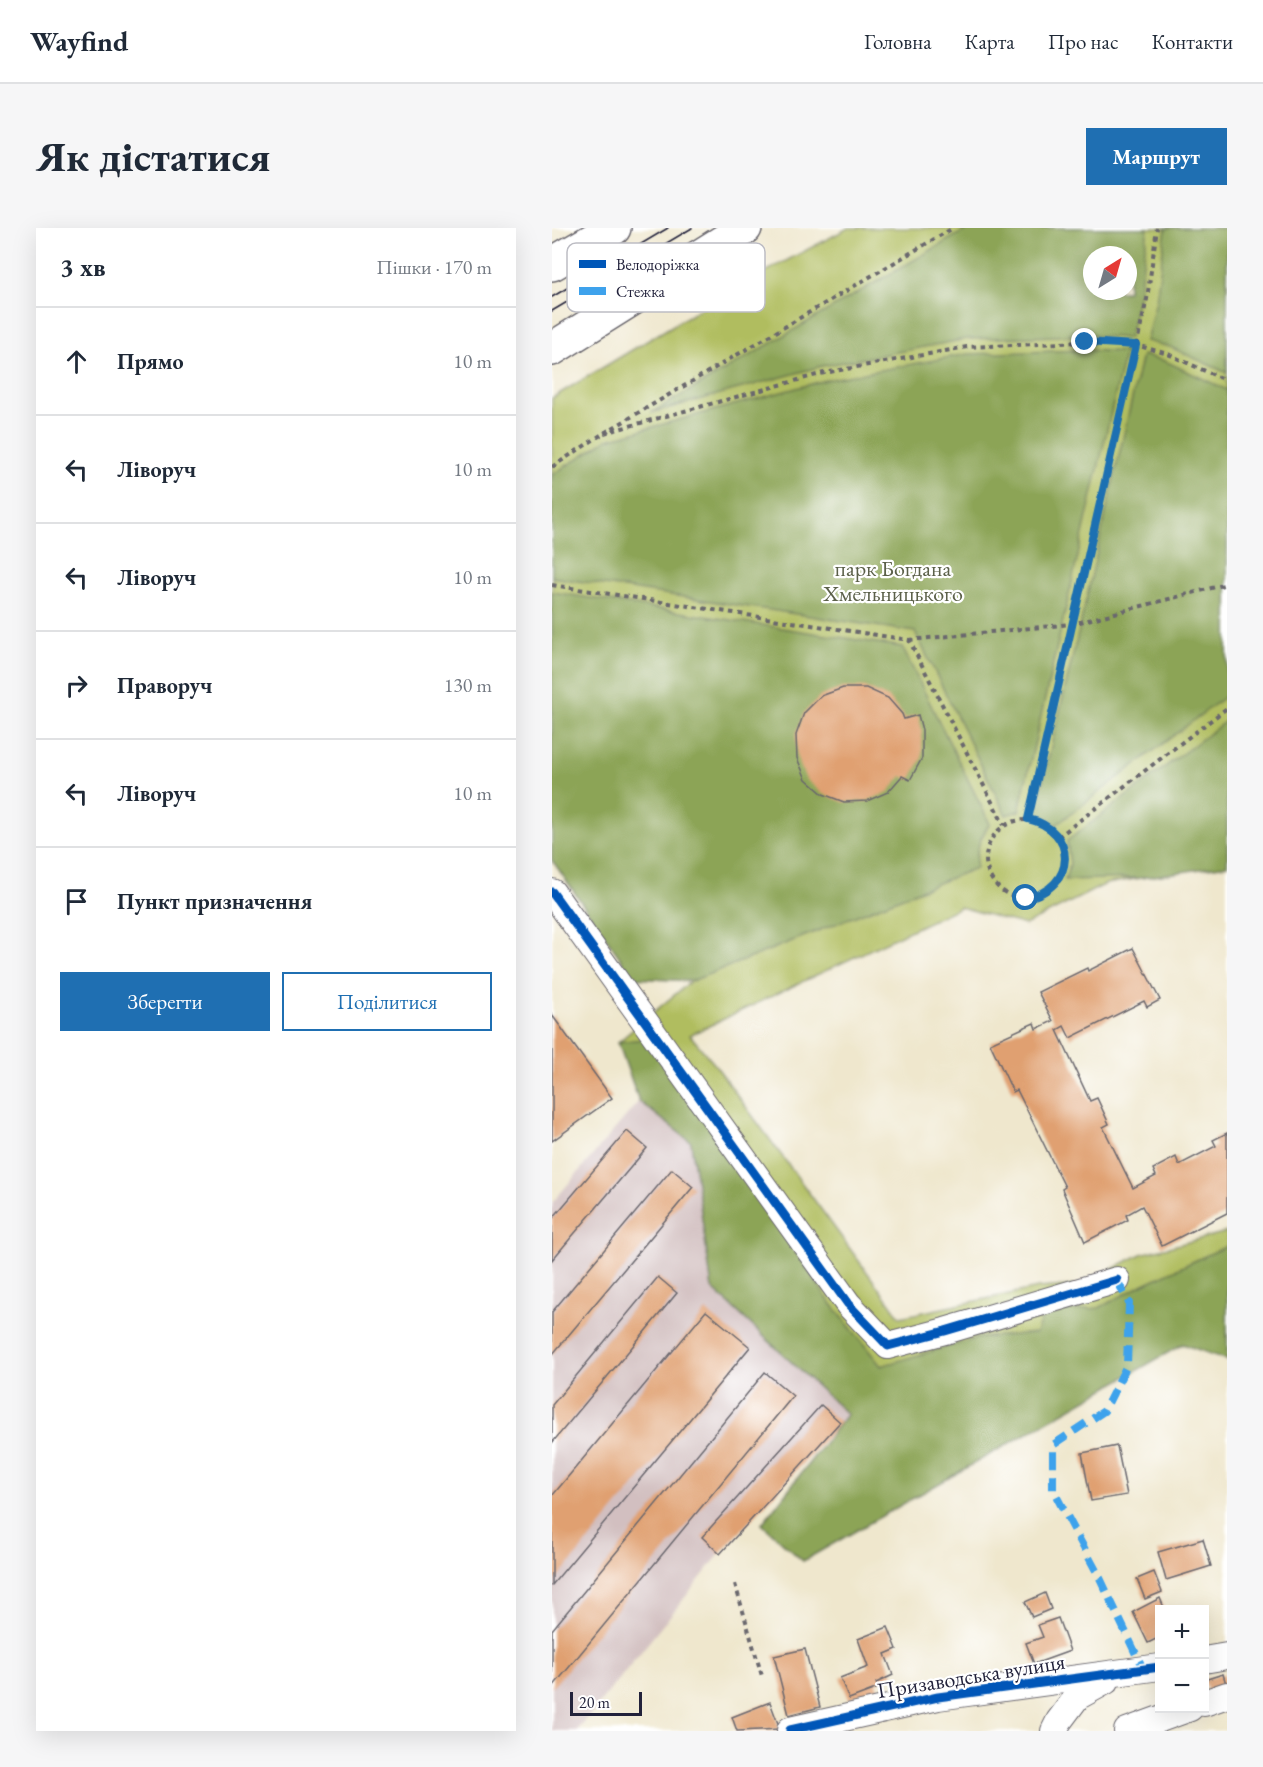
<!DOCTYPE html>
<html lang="uk">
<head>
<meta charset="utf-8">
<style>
	body { margin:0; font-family:"EB Garamond",serif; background:#f6f6f7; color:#1f2937 }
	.controls { position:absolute; right:18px; bottom:18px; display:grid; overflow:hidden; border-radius:0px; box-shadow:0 6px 24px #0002 }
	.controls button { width:54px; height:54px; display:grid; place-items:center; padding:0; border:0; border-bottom:2px solid #e0e1e3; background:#fff; color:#1f2937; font:30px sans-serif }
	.compass { position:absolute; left:531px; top:18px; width:54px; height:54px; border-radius:50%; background:#fff; box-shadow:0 6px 24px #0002; rotate:37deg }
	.scale { position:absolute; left:18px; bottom:15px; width:72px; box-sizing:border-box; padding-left:6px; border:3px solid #22223b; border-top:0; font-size:16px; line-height:21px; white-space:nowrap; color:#22223b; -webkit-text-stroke:4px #fff; paint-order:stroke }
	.stop { position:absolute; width:18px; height:18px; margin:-14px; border:4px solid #1f6fb2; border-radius:50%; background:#fff }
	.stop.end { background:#1f6fb2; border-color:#fff; box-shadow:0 2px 6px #0008 }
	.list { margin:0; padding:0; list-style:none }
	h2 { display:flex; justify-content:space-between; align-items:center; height:78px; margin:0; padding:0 24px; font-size:26px }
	h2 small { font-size:20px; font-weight:400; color:#747a83 }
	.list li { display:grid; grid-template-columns:39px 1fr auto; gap:18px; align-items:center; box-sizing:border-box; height:108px; padding:0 24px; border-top:2px solid #e0e1e3 }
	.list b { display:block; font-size:22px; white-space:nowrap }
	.list em { font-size:20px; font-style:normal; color:#747a83 }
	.actions { display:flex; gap:12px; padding:18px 24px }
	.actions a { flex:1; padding:14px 0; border:2px solid #1f6fb2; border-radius:0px; text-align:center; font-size:21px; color:#1f6fb2 }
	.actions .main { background:#1f6fb2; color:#fff }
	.icon { flex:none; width:33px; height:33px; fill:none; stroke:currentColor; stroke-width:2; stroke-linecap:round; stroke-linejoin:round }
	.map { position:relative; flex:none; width:675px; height:1503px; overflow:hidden; border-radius:0px }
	header { display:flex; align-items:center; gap:36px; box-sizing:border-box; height:84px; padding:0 30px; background:#fff; border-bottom:2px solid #e0e1e3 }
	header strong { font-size:28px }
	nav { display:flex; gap:33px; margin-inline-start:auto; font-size:21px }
	.intro { display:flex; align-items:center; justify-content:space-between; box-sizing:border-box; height:144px; padding:0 36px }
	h1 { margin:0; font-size:42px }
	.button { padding:15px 27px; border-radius:0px; background:#1f6fb2; color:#fff; font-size:21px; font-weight:700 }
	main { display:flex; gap:36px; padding:0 36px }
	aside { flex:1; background:#fff; border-radius:0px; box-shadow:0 6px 24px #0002 }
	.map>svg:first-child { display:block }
	.industrial { fill:#d2bfc0 }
	.green { fill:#b0bd5f; stroke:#69704d; stroke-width:1.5; fill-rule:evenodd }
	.forest { fill:#8ca456; stroke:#576348; stroke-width:1.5; fill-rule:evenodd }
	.building { fill:#e0a071 }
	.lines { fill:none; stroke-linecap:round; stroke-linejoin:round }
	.minor-casing { stroke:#6a676e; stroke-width:28 }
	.major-casing { stroke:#6a676e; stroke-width:36 }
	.path { stroke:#6a676e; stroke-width:4; stroke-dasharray:4.5 4.5; stroke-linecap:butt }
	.minor { stroke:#fff; stroke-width:26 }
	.major { stroke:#fff; stroke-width:33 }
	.tram { stroke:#22223b; stroke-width:1.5 }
	.quiet { stroke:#3ea2ec; stroke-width:8; stroke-dasharray:15 8; stroke-linecap:butt }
	.cycleway-casing { stroke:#fff; stroke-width:13 }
	.cycleway { stroke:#0057b8; stroke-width:9 }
	.route { stroke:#1f6fb2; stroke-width:8 }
	.labels { text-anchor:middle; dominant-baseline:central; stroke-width:4.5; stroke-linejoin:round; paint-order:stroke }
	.park-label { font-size:22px; fill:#5b6049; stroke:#fff }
	.street-label { font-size:22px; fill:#22223b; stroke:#fff }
	.key { fill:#fff; stroke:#bdbdc4; stroke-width:1.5 }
	.key-label { font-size:16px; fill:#22223b }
</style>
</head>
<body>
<header>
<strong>Wayfind</strong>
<nav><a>Головна</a><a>Карта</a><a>Про нас</a><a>Контакти</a></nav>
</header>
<div class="intro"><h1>Як дістатися</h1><a class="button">Маршрут</a></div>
<main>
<aside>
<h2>3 хв<small>Пішки · 170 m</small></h2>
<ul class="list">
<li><svg class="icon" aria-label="ahead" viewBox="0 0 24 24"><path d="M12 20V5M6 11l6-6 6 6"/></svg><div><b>Прямо</b></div><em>10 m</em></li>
<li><svg class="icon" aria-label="left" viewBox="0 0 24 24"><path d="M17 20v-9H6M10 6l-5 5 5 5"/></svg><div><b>Ліворуч</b></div><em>10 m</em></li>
<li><svg class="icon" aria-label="left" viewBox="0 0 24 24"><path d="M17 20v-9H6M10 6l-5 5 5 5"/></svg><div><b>Ліворуч</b></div><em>10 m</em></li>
<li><svg class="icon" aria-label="right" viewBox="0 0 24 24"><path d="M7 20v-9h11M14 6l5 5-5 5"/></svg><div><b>Праворуч</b></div><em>130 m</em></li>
<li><svg class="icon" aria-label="left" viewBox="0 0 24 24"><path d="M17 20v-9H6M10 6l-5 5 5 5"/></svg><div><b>Ліворуч</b></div><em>10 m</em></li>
<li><svg class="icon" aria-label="arrive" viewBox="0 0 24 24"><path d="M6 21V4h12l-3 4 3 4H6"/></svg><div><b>Пункт призначення</b></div></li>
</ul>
<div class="actions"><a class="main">Зберегти</a><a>Поділитися</a></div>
</aside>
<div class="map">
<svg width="675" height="1503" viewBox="0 0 675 1503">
	<rect width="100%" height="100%" fill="#fff"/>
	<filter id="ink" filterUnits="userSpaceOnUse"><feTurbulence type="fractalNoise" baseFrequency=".0167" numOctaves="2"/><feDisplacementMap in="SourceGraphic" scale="12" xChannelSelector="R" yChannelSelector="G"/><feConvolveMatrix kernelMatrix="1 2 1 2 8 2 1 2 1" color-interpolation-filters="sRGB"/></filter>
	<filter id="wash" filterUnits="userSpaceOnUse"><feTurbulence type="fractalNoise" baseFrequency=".008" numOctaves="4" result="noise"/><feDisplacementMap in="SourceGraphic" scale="24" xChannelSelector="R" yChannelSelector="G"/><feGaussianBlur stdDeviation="1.35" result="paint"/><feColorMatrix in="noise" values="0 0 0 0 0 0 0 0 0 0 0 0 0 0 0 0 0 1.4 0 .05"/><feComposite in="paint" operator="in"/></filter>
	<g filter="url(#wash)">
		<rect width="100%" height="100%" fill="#efe7cd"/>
		<path class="industrial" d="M87,873L139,914L160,1060L296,1186L168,1326L25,1503H0V975Z"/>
		<path class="green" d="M296,0H675V635L554,656L473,697L408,679L138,807L164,838L348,1089L486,1060L529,1057L589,1026L675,1004V1132L631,1116L251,1333L210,1296L295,1186L160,1060L139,914L87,873L66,814L139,753L82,750L0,632V170L183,60ZM540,27H576V63H540Z"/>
		<g class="forest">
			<path d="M417,0H596L586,70L577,110L533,107L415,111L270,138L99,185ZM540,27H576V63H540Z"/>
			<path d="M614,0H675V145L618,119L594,113L604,73Z"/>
			<path d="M532,122L573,124L467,583L454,587L363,404L0,349V247L56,211L274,152L416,126Z"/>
			<path d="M590,127L613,133L675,162V467L504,597L494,590L483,586L529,394Z"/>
			<path d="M0,364L350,419L438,596C427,610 424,623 424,640L140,753L82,750L0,632Z"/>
			<path d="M675,492V637L589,650L513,652L518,636L515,613Z"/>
			<path d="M100,810L274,1069L329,1138L426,1110L484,1105L492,1085L547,1080L592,1056L675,1018V1132L631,1116L251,1333L210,1296L295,1186L160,1060L139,914L87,873L66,814Z"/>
		</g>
		<g id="blocks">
			<g class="building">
				<path d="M291,460H314L336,470L350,486L352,491L366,487L370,502V530L358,552L350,548L336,564L315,573L292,574L271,566L254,551L245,530L244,507L252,485L269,468Z"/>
				<path d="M581,720L608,772L595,779L592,773L518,810L512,798L505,802L538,873L545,870L557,896L551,899L581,960L604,948L601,941L624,929L627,937L664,918L661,912L675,905V985L610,1018L590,978L574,987L576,992L533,1014L510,961L513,959L465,862L461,864L438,815L482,795L484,801L501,793L486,764L535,740L536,743Z"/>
				<path d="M0,787L60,870L0,913Z"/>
				<path d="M75,903L95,920L0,1032V991Z"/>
				<path d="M120,941L141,959L0,1127V1084Z"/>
				<path d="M106,1049L125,1065L0,1215V1177Z"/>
				<path d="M154,1083L198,1119L0,1357V1268Z"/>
				<path d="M213,1144L241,1168L0,1460V1402Z"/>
				<path d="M269,1177L288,1194L168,1326L150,1309Z"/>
				<path d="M565,1218L575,1267L539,1273L530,1225Z"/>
				<path d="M651,1311L659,1338L614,1352L606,1324Z"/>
				<path d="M602,1344L610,1364L593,1371L585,1351Z"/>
				<path d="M493,1365L499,1381L480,1389L473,1374Z"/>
				<path d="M608,1370L613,1382H608V1409L596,1415L581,1384Z"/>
				<path d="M506,1390L518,1423L482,1436L474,1415L491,1409L486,1397Z"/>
				<path d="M336,1399L345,1421L333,1426L341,1447L324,1455L326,1460L297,1471L288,1450L316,1439L306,1411Z"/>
				<path d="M253,1421L268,1479L237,1487L222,1428Z"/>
				<path d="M671,1446L675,1459L657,1467L652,1452Z"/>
				<path d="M218,1474L228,1501L185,1503L180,1489Z"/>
			</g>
		</g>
	</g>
	<g filter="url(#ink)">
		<use href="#blocks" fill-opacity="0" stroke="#6a676e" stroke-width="1.5"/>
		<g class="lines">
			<g class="minor-casing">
				<g id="minor">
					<path d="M0,664L296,1076L336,1118L393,1103L565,1052"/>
					<path d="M652,1432L675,1428"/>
					<path d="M652,1475L675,1467"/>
					<path d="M238,1502L386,1469L608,1439"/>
					<path d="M502,1503L507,1493L525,1469L554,1453"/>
					<path d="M575,1503L638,1480"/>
				</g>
			</g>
			<g class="major-casing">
				<g id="major">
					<path d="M0,36L62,0"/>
					<path d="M0,121L193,0"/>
				</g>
			</g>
			<g class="path">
				<path d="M52,205L272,145L415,119L533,114L584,117L616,126L675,153"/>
				<path d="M0,239L52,205L401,0"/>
				<path d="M0,357L357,412L452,597"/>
				<path d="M357,412L520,396L675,356"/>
				<path d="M476,591L595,71L605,0"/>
				<circle cx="473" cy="631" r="39"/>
				<path d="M506,609L675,480"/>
				<path d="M183,1356L210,1448"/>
			</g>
			<use href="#minor" class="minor"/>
			<use href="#major" class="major"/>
			<g class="tram">
				<path d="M0,69L116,0"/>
				<path d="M0,83L140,0"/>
			</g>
			<path class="quiet" d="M565,1052L577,1075L575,1137L552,1183L501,1217V1262L548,1350L591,1441"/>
			<g class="cycleway-casing">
				<g id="cycleway">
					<path d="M0,664L296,1076L336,1118L393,1103L565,1052"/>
					<path d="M238,1502L386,1469L608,1439"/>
				</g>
			</g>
			<use href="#cycleway" class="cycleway"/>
		</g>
	</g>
	<g class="lines" filter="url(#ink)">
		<path class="route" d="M474,670C525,660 526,602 476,591L584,117L533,114"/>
	</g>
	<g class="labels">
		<g class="park-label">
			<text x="341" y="340">парк Богдана<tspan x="341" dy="25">Хмельницького</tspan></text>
		</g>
		<g class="street-label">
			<text transform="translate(419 1448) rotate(-9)">Призаводська вулиця</text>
		</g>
	</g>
	<rect x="15" y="15" width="198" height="69" rx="9" class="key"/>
	<rect x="27" y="32" width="27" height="8" fill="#0057b8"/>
	<rect x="27" y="59" width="27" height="8" fill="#3ea2ec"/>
	<g class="key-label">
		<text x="64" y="42">Велодоріжка</text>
		<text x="64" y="69">Стежка</text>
	</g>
</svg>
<div class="controls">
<button>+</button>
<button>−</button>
</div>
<svg class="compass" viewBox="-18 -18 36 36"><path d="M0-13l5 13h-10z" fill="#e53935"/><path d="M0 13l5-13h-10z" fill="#747a83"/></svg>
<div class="scale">20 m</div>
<div class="stop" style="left:474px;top:670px"></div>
<div class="stop end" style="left:533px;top:114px"></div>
</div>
</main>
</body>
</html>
